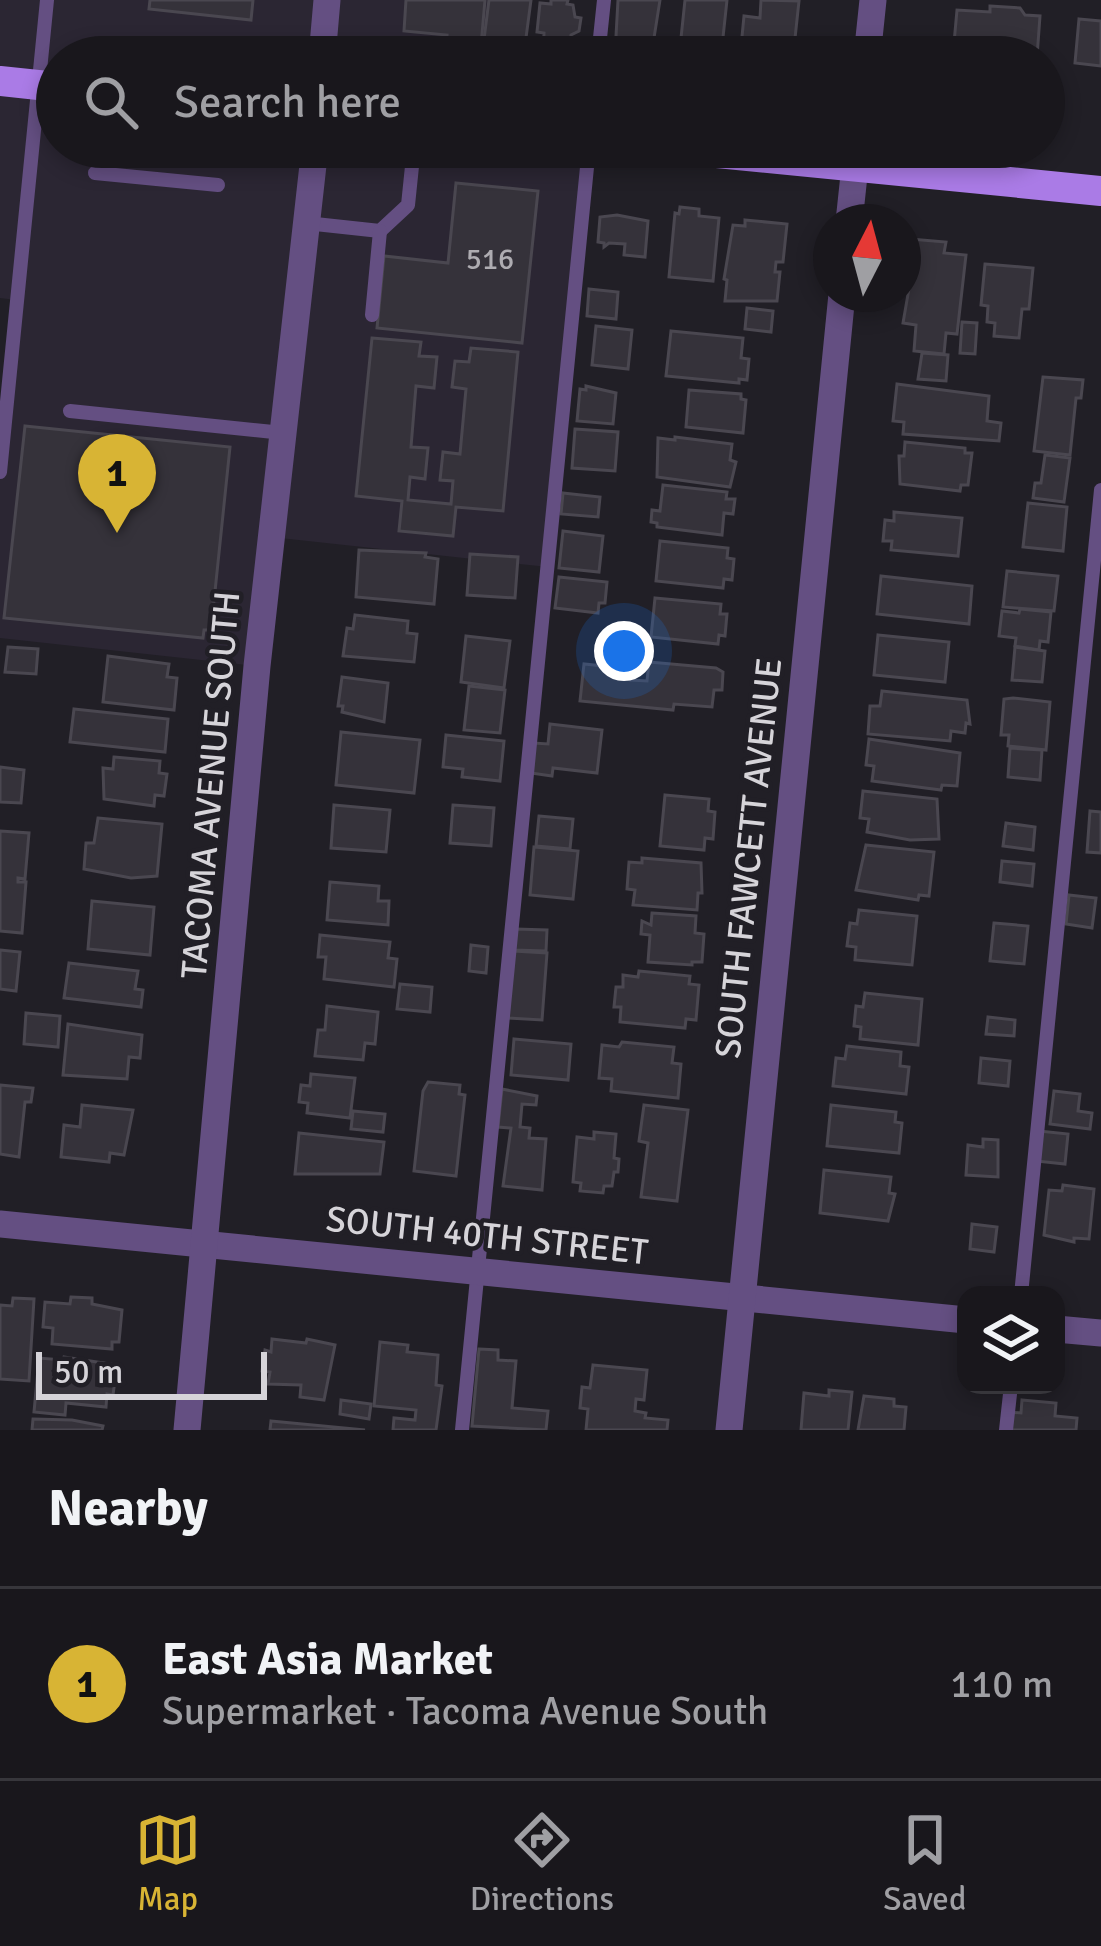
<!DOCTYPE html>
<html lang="en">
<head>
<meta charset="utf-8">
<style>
	body { margin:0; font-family:Signika,sans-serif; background:#222025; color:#f1f3f6 }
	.controls { position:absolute; right:36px; bottom:36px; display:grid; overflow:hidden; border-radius:24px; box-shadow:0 6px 18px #0003 }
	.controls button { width:108px; height:108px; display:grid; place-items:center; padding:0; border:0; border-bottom:3px solid #37363b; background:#19171c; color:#f1f3f6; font:60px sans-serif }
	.compass { position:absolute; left:813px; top:204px; width:108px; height:108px; border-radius:50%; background:#19171c; box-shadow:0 6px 18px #0003; rotate:6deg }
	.scale { position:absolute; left:36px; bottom:30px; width:231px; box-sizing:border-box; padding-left:12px; border:6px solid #d6d4d9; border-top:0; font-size:33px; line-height:42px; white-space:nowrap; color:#d6d4d9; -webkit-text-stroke:9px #211f26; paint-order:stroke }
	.you { position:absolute; left:624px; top:651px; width:42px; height:42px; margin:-30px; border:9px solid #fff; border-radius:50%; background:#1a73e8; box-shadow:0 0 0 18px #1a73e833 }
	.badge { display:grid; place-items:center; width:78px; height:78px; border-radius:50%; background:#d8b434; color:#111; font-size:39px; font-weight:700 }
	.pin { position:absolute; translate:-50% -99px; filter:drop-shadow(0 3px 6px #0008) }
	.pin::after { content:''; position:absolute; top:63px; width:42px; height:36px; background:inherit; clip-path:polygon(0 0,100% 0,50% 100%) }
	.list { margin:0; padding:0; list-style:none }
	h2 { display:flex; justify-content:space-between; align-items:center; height:156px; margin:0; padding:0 48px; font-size:51px }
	h2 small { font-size:39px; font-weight:400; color:#9f9fa3 }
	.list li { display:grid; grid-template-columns:78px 1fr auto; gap:36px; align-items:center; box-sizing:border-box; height:192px; padding:0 48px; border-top:3px solid #37363b }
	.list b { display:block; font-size:45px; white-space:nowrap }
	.list p { margin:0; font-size:39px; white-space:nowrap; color:#9f9fa3 }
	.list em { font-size:39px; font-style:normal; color:#9f9fa3 }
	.icon { flex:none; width:66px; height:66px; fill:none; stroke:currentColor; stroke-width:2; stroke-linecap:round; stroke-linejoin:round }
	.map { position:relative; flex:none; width:1101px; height:1430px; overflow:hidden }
	.search { position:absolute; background:#19171c; box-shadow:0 6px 18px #0003; left:36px; right:36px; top:36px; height:132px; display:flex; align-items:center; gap:30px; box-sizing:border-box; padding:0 42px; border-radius:66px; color:#9f9fa3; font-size:45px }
	.sheet { height:348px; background:#19171c }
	nav { display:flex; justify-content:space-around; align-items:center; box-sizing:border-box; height:168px; border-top:3px solid #37363b; background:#19171c; font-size:33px; color:#9f9fa3 }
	nav a { display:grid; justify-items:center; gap:6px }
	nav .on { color:#d8b434 }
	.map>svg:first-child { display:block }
	.built { fill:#2b2633 }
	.building { fill:#35323a; stroke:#4a4750; stroke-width:3 }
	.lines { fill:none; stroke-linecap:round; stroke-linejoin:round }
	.service { stroke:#644f82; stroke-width:14 }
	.minor { stroke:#644f82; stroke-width:27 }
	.primary { stroke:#aa7be6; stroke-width:30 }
	.labels { text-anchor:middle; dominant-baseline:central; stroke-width:9; stroke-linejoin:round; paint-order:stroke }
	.number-label { font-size:30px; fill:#aeacb1 }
	.street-label { font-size:36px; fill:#d6d4d9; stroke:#211f26 }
</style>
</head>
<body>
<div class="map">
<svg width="1101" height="1430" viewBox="0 0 1101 1430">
	<rect width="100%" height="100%" fill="#211f26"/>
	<path class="built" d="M0,0H490L484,57H57V147H589L548,567L271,537L257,666L0,638V472L16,300L0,298Z"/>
	<g class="building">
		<path d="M150,0H253L251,20L149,9Z"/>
		<path d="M406,0H485L480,57L445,55L447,35L404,31Z"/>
		<path d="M489,0H531L524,53L483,47Z"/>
		<path d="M551,0H568L567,4L573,5L575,17L581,18L579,31L571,35L569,54L543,57L544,33L537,32L540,3L551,4Z"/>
		<path d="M618,0H660L651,57L615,54Z"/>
		<path d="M685,0H727L721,56L679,57Z"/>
		<path d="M761,0L799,1L793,57H740L744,16L760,18Z"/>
		<path d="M990,6L1020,8L1025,15L1040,16L1037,57H966L967,44L954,43L957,10L990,12Z"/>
		<path d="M1079,19L1101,21V66L1075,63Z"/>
		<path d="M456,183L538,191L522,343L377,328L384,256L448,263Z"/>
		<path d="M680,207L699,209V216L719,218L713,281L669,277L675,213L679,214Z"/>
		<path d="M617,215L648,221L645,257L624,255L625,244L609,243L604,247V243L598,242L600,217Z"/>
		<path d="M745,220L787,224L783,262H776L775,272H780L777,301H725L727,280L724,279L733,225L745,226Z"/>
		<path d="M910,239L946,242L944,253L966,255L957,334L946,333L944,354L914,351L916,325L903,323L911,277L906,276Z"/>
		<path d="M985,264L1033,268L1029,309H1022L1019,338L994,336L995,323L987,322L988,306L981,305Z"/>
		<path d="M589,289L618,292L616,319L587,316Z"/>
		<path d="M747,308L773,311L771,332L745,329Z"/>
		<path d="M962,322L977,323L975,354L960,353Z"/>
		<path d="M596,326L632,330L628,369L592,365Z"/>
		<path d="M671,331L743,338L741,358L749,359L747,380L739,379V383L666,376Z"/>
		<path d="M372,338L421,342L419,356L437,357L434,388L416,386L411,447L428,448L425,479L410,477L408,500L451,504L453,481L440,480L443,452L460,454L466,389L452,387L455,361L469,362L471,348L518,352L503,511L456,507L453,536L399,531L402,501L356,496Z"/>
		<path d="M922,353L948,355L946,381L918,379Z"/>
		<path d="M1043,377L1083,380L1081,398H1076L1070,455L1034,451Z"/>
		<path d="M897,384L989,396L987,421L1001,423L999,441L903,434L904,422L893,421Z"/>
		<path d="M586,386L616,393L613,424L577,421L580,389L586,390Z"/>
		<path d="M689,390L741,394V399L746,400L743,433L686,427Z"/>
		<path d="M25,426L230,447L211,630H204L203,638L4,618Z"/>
		<path d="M575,429L618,432L615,471L572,468Z"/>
		<path d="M675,437L732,444L730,460L736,462L730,487L657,477L658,438L675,440Z"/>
		<path d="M905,442L965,448V453H972L968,485H961L960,491L900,484L899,456H904Z"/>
		<path d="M1045,455L1070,458L1064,502L1033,498L1035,483H1041Z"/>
		<path d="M663,485L727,492L726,499H735L733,514L724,513L722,535L657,527V523L651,522L652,510L660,511Z"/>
		<path d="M563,493L600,497L598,517L561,514Z"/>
		<path d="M1028,503L1067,507L1063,551L1023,547Z"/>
		<path d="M894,512L962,518L958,556L891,550L892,541H883L885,520L894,521Z"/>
		<path d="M563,531L603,536L599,572L559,568Z"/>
		<path d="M660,541L728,548L727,558L734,559L732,580L724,579L723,588L656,581Z"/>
		<path d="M359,550L426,553L425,557L438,559L434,604L356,597Z"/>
		<path d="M470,554L518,557L515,598L467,595Z"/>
		<path d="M1007,571L1058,576L1054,611L1003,607Z"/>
		<path d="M881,576L972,586L969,624L877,614Z"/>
		<path d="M559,577L607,582L605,603H599L598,613L555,608Z"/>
		<path d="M655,598L721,604L720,614H727L725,636L719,635L718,644L651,637Z"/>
		<path d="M1020,609L1051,612L1048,642L1040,641L1039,650L1015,646L1016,638L999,636L1002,611L1019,613Z"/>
		<path d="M355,615L408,621L407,633L417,634L414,662L343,656L347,628L353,629Z"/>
		<path d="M878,635L949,642L945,682L874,675Z"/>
		<path d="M466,636L510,641L504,688L461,682Z"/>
		<path d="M8,647L38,649L36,674L5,672Z"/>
		<path d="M1015,647L1045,651L1042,682L1012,680Z"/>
		<path d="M108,656L169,664L167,677L177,678L174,710L103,702Z"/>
		<path d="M649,662L716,668L723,672L722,690H714L712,707L674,704L673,710L580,701L584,664L632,669L631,680L647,681Z"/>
		<path d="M342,677L388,683L384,722L342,712L343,706H338Z"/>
		<path d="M469,686L505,690L500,733L464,730Z"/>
		<path d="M882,691L967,700L970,724L966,723L965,733L951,731L950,741L868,734L870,706H880Z"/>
		<path d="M1013,698L1050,702L1046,750L1008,746L1009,735H1001L1004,699Z"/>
		<path d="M74,709L168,719L165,752L70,742Z"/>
		<path d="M550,724L602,730L597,773L553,768L552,776L531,773L534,743L548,744Z"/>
		<path d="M341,732L420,740L414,793L336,785Z"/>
		<path d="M446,735L504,741L500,781L462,777L463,769L443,767Z"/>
		<path d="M869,739L960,753L957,786L942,785L941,790L872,781L874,766L866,765Z"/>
		<path d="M1010,748L1042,750L1040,780L1008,777Z"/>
		<path d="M114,757L160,761L159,773L167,774L164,796L155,795L154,806L104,799L103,768L113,769Z"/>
		<path d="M0,767L24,770L21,803L0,802Z"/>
		<path d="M863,791L937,799L939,839L910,840L867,832L869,819L860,818Z"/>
		<path d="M665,795L709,799L708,811L715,812L713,839L705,838L704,850L660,846Z"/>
		<path d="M334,805L390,810L386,852L331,848Z"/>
		<path d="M453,805L494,808L491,846L450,843Z"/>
		<path d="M1090,811L1101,812V853L1087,852Z"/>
		<path d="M539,816L573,819L570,849L536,846Z"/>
		<path d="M98,818L162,824L157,876L131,878L84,869L86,843H94Z"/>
		<path d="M1006,823L1035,827L1033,850L1003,846Z"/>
		<path d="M0,831L29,833L25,879L18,878V882H26L22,933L0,931Z"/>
		<path d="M866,845L934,852L929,896L919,895L918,900L856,890Z"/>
		<path d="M534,847L578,851L573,899L530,895Z"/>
		<path d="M642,858L701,863L702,893H698L697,910L633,905L635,890L627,889L629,862L642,863Z"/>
		<path d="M1002,861L1034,864L1032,886L1000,882Z"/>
		<path d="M330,882L379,886L378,901H389L388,925L327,920Z"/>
		<path d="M1069,895L1096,898L1092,928L1066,924Z"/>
		<path d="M92,901L154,907L150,955L88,949Z"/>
		<path d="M859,910L917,916L912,965L855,960L856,947L847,946L850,923L857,924Z"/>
		<path d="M652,913L696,916L695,933L704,934L702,962H692V965L648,962L650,935L641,934L642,921L651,925Z"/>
		<path d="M994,923L1028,926L1024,964L990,961Z"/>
		<path d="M515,929L547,930L546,951L514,950Z"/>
		<path d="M320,935L390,942L388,958L397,959L394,987L324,979L326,957H318Z"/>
		<path d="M471,945L488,947L486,973L469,971Z"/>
		<path d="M0,950L20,952L16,991L0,989Z"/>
		<path d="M513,951L547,953L542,1020L508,1018Z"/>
		<path d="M69,963L138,971L135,989L143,990L141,1007L64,998Z"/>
		<path d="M639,971L690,976L689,984L699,985L696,1020L686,1019L685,1028L620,1022L621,1007H614L616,987H623V975L638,977Z"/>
		<path d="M400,984L432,987L430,1012L397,1009Z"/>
		<path d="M865,993L922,999L918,1045L860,1039L861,1027L854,1026L856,1006L863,1007Z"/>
		<path d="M327,1006L378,1012L375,1044L365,1043L363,1060L315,1056L318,1030H325Z"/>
		<path d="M26,1013L60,1016L58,1047L24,1044Z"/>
		<path d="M988,1017L1015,1020L1014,1036L986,1034Z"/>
		<path d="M68,1024L142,1035L140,1058L129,1057L127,1079L63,1075Z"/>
		<path d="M514,1039L571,1044L568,1080L511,1075Z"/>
		<path d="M622,1042L674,1047L672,1063L681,1064L678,1098L611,1091L612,1079L599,1078L602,1045L619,1047Z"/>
		<path d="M847,1046L901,1052L900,1066L909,1067L906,1094L833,1086L836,1058L845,1059Z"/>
		<path d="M981,1058L1010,1061L1008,1086L979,1083Z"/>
		<path d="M311,1074L355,1078L350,1118L307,1113L308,1103L299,1102L301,1085L310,1086Z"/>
		<path d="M428,1082L460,1085L459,1094L465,1095L456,1176L414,1171L423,1091Z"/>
		<path d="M0,1085L33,1088L31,1102H25L19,1157L0,1154Z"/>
		<path d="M502,1089L537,1096L536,1105L522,1104L520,1127L530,1128L529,1138L546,1139L542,1190L503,1186L511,1128L498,1127Z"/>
		<path d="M1054,1091L1080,1094L1078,1111L1092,1113L1090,1129L1050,1124Z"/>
		<path d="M82,1105L133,1110L124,1155L110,1153L109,1162L61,1157L64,1125L80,1127Z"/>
		<path d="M644,1105L688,1110L677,1201L641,1197L648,1143L639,1141Z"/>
		<path d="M831,1105L896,1112L895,1122L902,1123L899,1153L827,1146Z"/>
		<path d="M353,1111L385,1114L383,1132L351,1129Z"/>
		<path d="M1039,1131L1068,1134L1065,1164L1036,1161Z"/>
		<path d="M594,1132L616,1134L614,1158L619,1159L618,1172H614L612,1186H604L603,1193L580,1191L581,1183L573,1182L577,1137L594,1139Z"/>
		<path d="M299,1133L384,1142L380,1174H295Z"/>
		<path d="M983,1139L998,1140V1177L966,1175L968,1145L983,1147Z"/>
		<path d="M824,1170L891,1177L889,1193L895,1194L888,1221L820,1213Z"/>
		<path d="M1063,1185L1094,1189L1089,1239L1074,1238V1242L1044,1235L1049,1190L1062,1191Z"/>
		<path d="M972,1224L997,1227L994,1252L970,1249Z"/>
		<path d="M71,1297L92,1298V1304L122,1310L119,1342H112V1349L52,1344L53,1328L43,1327L45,1302L70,1304Z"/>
		<path d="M13,1298L34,1299L29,1381L0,1379V1305L12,1306Z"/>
		<path d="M272,1339L306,1343L307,1339L335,1345L324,1400L300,1397L301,1385L268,1384L270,1372L262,1371L265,1350L271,1352Z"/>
		<path d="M380,1342L408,1345L407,1352L438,1355L436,1385L442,1386L436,1430H393L394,1418L415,1420L416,1410L374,1406Z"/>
		<path d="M479,1349L498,1350V1360L516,1361L512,1408L548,1411L546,1430L472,1426Z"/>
		<path d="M64,1357L117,1365L113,1395L107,1394L106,1407L66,1403L65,1415L34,1412L39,1358L63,1360Z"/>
		<path d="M593,1365L647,1370L644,1400L636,1399L635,1411L646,1413L645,1418L668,1420L667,1430H586L588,1409L580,1408L582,1387L590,1388Z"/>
		<path d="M829,1390L852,1392L848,1430H801L804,1393L829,1396Z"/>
		<path d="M864,1396L894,1399V1406L906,1407L904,1430H858Z"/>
		<path d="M341,1400L371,1404L369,1419L340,1414Z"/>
		<path d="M1022,1400L1056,1403L1055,1416L1077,1418L1076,1430H1007L1009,1412L1021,1413Z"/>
		<path d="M33,1419L72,1420L103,1426L102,1430H32Z"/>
		<path d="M271,1421L365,1430H270Z"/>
	</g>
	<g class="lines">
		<g class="service">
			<path d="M598,57L604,0"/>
			<path d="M95,173L218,185"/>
			<path d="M306,223L380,231L408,205L414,147"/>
			<path d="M372,315L380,231"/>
			<path d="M70,411L283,433"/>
			<path d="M0,472L47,0"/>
			<path d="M1021,1295L1101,490"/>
			<path d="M462,1430L589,147"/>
			<path d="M1006,1430L1011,1385"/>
		</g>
		<g class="minor">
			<path d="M322,57L327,0"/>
			<path d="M867,57L873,0"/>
			<path d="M849,222L857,147"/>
			<path d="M0,1224L966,1320"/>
			<path d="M1056,1329L1101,1333"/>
			<path d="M187,1430L257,666L315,147"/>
			<path d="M729,1430L842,294"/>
		</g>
		<g class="primary">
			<path d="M0,81L57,87"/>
			<path d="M656,147L1101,191"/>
		</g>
	</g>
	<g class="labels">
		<g class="number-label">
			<text x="490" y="259">516</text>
		</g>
		<g class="street-label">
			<text transform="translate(211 785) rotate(-85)">TACOMA AVENUE SOUTH</text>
			<text transform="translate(749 858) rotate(-84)">SOUTH FAWCETT AVENUE</text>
			<text transform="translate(487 1236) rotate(6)">SOUTH 40TH STREET</text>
		</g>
	</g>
</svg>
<div class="controls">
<button><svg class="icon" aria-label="layers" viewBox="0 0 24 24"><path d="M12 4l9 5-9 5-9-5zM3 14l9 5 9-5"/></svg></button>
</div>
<svg class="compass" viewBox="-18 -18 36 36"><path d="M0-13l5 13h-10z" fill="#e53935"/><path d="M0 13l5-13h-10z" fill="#9f9fa3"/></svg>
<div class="scale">50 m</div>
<div class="you"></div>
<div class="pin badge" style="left:117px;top:533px">1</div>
<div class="search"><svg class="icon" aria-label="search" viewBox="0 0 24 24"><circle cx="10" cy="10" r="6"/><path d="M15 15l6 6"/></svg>Search here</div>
</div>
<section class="sheet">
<h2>Nearby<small></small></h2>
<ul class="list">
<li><span class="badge">1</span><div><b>East Asia Market</b><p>Supermarket · Tacoma Avenue South</p></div><em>110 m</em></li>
</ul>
</section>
<nav>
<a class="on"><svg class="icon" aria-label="map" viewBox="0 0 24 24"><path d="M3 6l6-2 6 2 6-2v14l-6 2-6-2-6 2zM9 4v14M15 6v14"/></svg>Map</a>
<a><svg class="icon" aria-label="directions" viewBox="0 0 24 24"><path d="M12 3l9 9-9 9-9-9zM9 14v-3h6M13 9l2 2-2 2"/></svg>Directions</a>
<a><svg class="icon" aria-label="saved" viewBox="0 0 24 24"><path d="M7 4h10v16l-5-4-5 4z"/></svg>Saved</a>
</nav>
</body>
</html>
